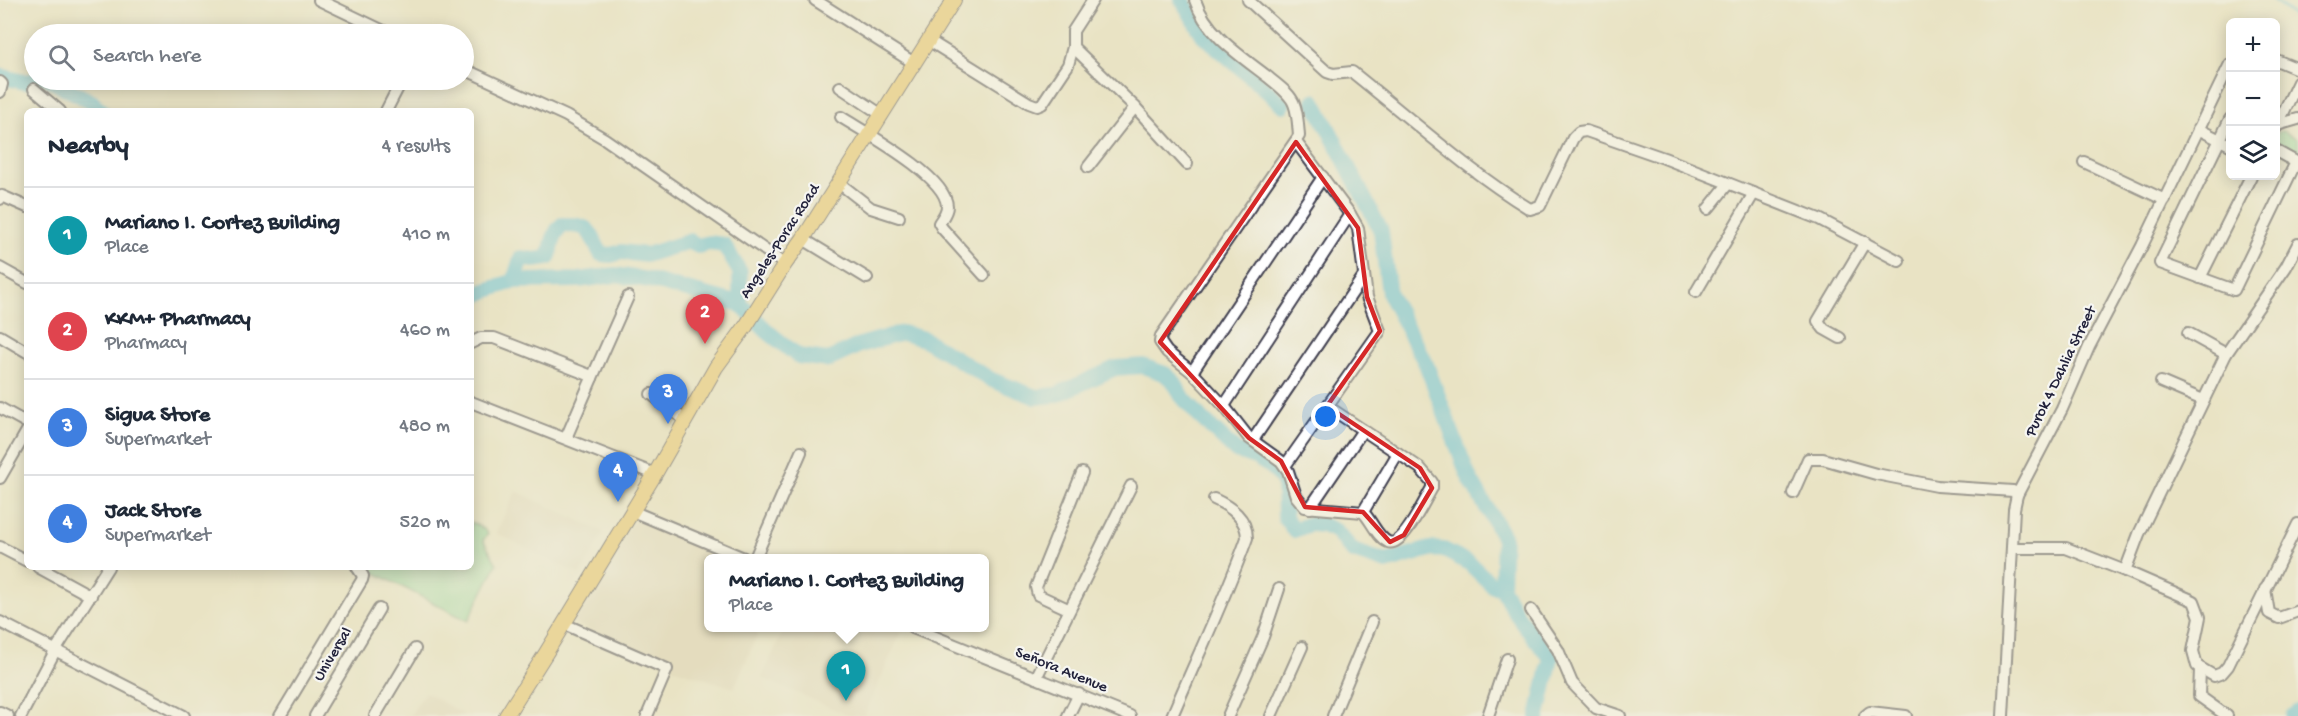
<!DOCTYPE html>
<html lang="en">
<head>
<meta charset="utf-8">
<style>
	body { margin:0; font-family:"Gochi Hand",sans-serif; background:#f6f6f7; color:#1f2937 }
	.controls { position:absolute; right:18px; top:18px; display:grid; overflow:hidden; border-radius:9px; box-shadow:0 3px 15px #0003 }
	.controls button { width:54px; height:54px; display:grid; place-items:center; padding:0; border:0; border-bottom:2px solid #e0e1e3; background:#fff; color:#1f2937; font:30px sans-serif }
	.you { position:absolute; left:1326px; top:417px; width:21px; height:21px; margin:-15px; border:4px solid #fff; border-radius:50%; background:#1a73e8; box-shadow:0 0 0 9px #1a73e833 }
	.badge { display:grid; place-items:center; width:39px; height:39px; border-radius:50%; background:#d1495b; color:#fff; font-size:20px; font-weight:700 }
	.pin { position:absolute; translate:-50% -50px; filter:drop-shadow(0 2px 3px #0008) }
	.pin::after { content:''; position:absolute; top:32px; width:21px; height:18px; background:inherit; clip-path:polygon(0 0,100% 0,50% 100%) }
	.popup { position:absolute; left:704px; top:554px; width:285px; height:78px; box-sizing:border-box; display:grid; place-content:center; border-radius:9px; background:#fff; filter:drop-shadow(0 2px 4px #0005); font-size:20px; white-space:nowrap; color:#747a83 }
	.popup b { font-size:22px; color:#1f2937 }
	.popup::after { content:''; position:absolute; left:50%; top:100%; margin-left:-12px; border:12px solid transparent; border-top-color:#fff }
	.list { margin:0; padding:0; list-style:none }
	h2 { display:flex; justify-content:space-between; align-items:center; height:78px; margin:0; padding:0 24px; font-size:26px }
	h2 small { font-size:20px; font-weight:400; color:#747a83 }
	.list li { display:grid; grid-template-columns:39px 1fr auto; gap:18px; align-items:center; box-sizing:border-box; height:96px; padding:0 24px; border-top:2px solid #e0e1e3 }
	.list b { display:block; font-size:22px; white-space:nowrap }
	.list p { margin:0; font-size:20px; white-space:nowrap; color:#747a83 }
	.list em { font-size:20px; font-style:normal; color:#747a83 }
	.icon { flex:none; width:33px; height:33px; fill:none; stroke:currentColor; stroke-width:2; stroke-linecap:round; stroke-linejoin:round }
	.map { position:relative; flex:none; width:2298px; height:716px; overflow:hidden }
	.search { position:absolute; background:#fff; box-shadow:0 3px 15px #0003; left:24px; top:24px; width:450px; height:66px; display:flex; align-items:center; gap:15px; box-sizing:border-box; padding:0 21px; border-radius:33px; color:#747a83; font-size:22px }
	.panel { position:absolute; background:#fff; box-shadow:0 3px 15px #0003; left:24px; top:108px; width:450px; height:462px; border-radius:9px }
	.map>svg:first-child { display:block }
	.built { fill:#ddd3b5 }
	.green { fill:#7fd192; stroke:#507a66; stroke-width:1.5 }
	.lines { fill:none; stroke-linecap:round; stroke-linejoin:round }
	.stream { stroke:#5ec0dd; stroke-width:3 }
	.river { stroke:#5ec0dd; stroke-width:16 }
	.minor-casing { stroke:#403f50; stroke-width:14 }
	.major-casing { stroke:#403f50; stroke-width:16 }
	.minor { stroke:#fff; stroke-width:10 }
	.major { stroke:#ecc669; stroke-width:14 }
	.marked { fill:none; stroke:#d62828; stroke-width:4.5; stroke-linejoin:round }
	.labels { text-anchor:middle; dominant-baseline:central; stroke-width:4.5; stroke-linejoin:round; paint-order:stroke }
	.street-label { font-size:16px; fill:#22223b; stroke:#f6f6f2 }
</style>
</head>
<body>
<div class="map">
<svg width="2298" height="716" viewBox="0 0 2298 716">
	<rect width="100%" height="100%" fill="#f6f6f2"/>
	<filter id="ink" filterUnits="userSpaceOnUse"><feTurbulence type="fractalNoise" baseFrequency=".0167" numOctaves="2"/><feDisplacementMap in="SourceGraphic" scale="12" xChannelSelector="R" yChannelSelector="G"/><feConvolveMatrix kernelMatrix="1 2 1 2 8 2 1 2 1" color-interpolation-filters="sRGB"/></filter>
	<filter id="wash" filterUnits="userSpaceOnUse"><feTurbulence type="fractalNoise" baseFrequency=".008" numOctaves="4" result="noise"/><feDisplacementMap in="SourceGraphic" scale="24" xChannelSelector="R" yChannelSelector="G"/><feGaussianBlur stdDeviation="1.35" result="paint"/><feColorMatrix in="noise" values="0 0 0 0 0 0 0 0 0 0 0 0 0 0 0 0 0 1.4 0 .05"/><feComposite in="paint" operator="in"/></filter>
	<g filter="url(#wash)">
		<rect width="100%" height="100%" fill="#e9e3c4"/>
		<g class="built">
			<path d="M516,491L604,532L580,575L496,533Z"/>
			<path d="M635,517L732,558H708V628H760L734,688L669,667L572,622Z"/>
			<path d="M784,628H897L902,630L864,716H850L762,678Z"/>
			<path d="M425,692L466,716H410Z"/>
		</g>
		<g class="green">
			<path d="M2283,131L2298,139V152L2294,159L2276,149V136L2278,132Z"/>
			<path d="M471,522L484,529L488,534L483,540L497,564L468,621L364,567H471Z"/>
		</g>
		<g class="lines">
			<path class="stream" d="M2274,0L2298,19"/>
			<g class="river">
				<path d="M1182,0L1203,35L1283,105"/>
				<path d="M0,76L24,82L36,80"/>
				<path d="M50,80L92,102L102,111"/>
				<path d="M1314,101L1381,231L1389,294L1426,364L1468,475L1504,538L1502,587"/>
				<path d="M514,281L579,280L615,275L649,280L740,304"/>
				<path d="M471,298L485,291L514,281L521,258L534,260L548,258C554,245 551,235 562,225C592,224 588,231 601,254L611,255L622,252L646,255L690,241L698,246L709,243L724,245L740,272V304L768,332L798,356L828,360L860,345L902,333L924,339L992,380L1036,397L1056,395L1115,368L1143,366L1165,374L1175,383L1180,394L1199,416L1236,451L1255,457L1272,467L1284,481L1285,518L1294,530L1310,524L1322,525L1336,531L1353,551L1386,562L1430,549L1444,550L1469,563L1493,586L1502,587C1511,611 1534,638 1551,658L1538,716"/>
				<path d="M2293,716L2298,712"/>
			</g>
		</g>
	</g>
	<g filter="url(#ink)">
		<g class="lines">
			<g class="minor-casing">
				<g id="minor">
					<path d="M319,0L390,34"/>
					<path d="M815,0L914,63"/>
					<path d="M1195,0C1206,34 1241,56 1268,77C1276,84 1290,93 1294,104C1298,114 1298,125 1299,136L1161,336L1160,342L1167,352L1192,372L1224,406L1249,438L1281,461L1288,471L1296,496L1305,507L1363,512C1372,521 1377,537 1388,542C1403,548 1425,499 1432,488V482L1420,468L1327,406"/>
					<path d="M1248,0L1327,72L1333,74L1352,72C1410,118 1466,170 1530,209L1540,206L1573,138L1579,132L1586,131L1664,158L1819,219L1899,261"/>
					<path d="M928,40L1029,103L1037,106L1042,104L1068,65L1073,47V31L1093,0"/>
					<path d="M1073,47L1135,107L1088,167"/>
					<path d="M2276,60L2298,69"/>
					<path d="M464,69L566,116L605,139L785,264"/>
					<path d="M0,82L2,84L0,92"/>
					<path d="M840,87L882,115"/>
					<path d="M34,89L60,111"/>
					<path d="M1135,107L1187,164"/>
					<path d="M386,111L402,80"/>
					<path d="M841,117C866,133 946,176 947,206C947,213 942,218 939,223L942,228L984,275"/>
					<path d="M2230,119L2160,263L2234,290L2296,162L2276,151"/>
					<path d="M2277,125L2298,119"/>
					<path d="M2276,128L2298,82"/>
					<path d="M2198,129L2230,145"/>
					<path d="M2084,162L2165,200"/>
					<path d="M839,183L871,208L899,217"/>
					<path d="M0,199L2,196L27,207"/>
					<path d="M1708,209L1728,184"/>
					<path d="M803,239L867,278"/>
					<path d="M0,268L27,283"/>
					<path d="M2200,278L2251,176"/>
					<path d="M1696,292L1754,193"/>
					<path d="M2188,333L2226,354"/>
					<path d="M0,336L27,352"/>
					<path d="M1840,338L1824,329L1818,321L1865,242"/>
					<path d="M471,343L481,338H494L589,375L592,378L566,438"/>
					<path d="M1192,372L1323,177"/>
					<path d="M592,378L628,297"/>
					<path d="M2161,382L2203,400"/>
					<path d="M651,394L685,420"/>
					<path d="M471,402L655,474"/>
					<path d="M1224,406L1350,214"/>
					<path d="M0,408L27,423"/>
					<path d="M1253,440L1363,277"/>
					<path d="M1285,466L1380,331L1367,297L1358,228L1350,214L1296,142"/>
					<path d="M0,478L27,431"/>
					<path d="M1793,493L1808,459H1823L1876,474L1937,486L2013,491L2017,495"/>
					<path d="M1310,508L1363,430"/>
					<path d="M632,511L744,558"/>
					<path d="M1363,512L1398,453"/>
					<path d="M0,547L27,561"/>
					<path d="M2013,548H2066L2125,571L2194,601L2200,617L2193,651L2197,666L2214,676L2222,673L2228,666L2298,524"/>
					<path d="M755,558L801,452"/>
					<path d="M38,567L91,596"/>
					<path d="M2125,571L2139,534L2226,354L2286,267L2298,244"/>
					<path d="M2265,589L2269,613L2279,618L2298,611"/>
					<path d="M1068,609L1038,595L1036,587L1082,473"/>
					<path d="M1531,610L1558,650L1572,683L1596,708L1620,716"/>
					<path d="M0,622L184,716"/>
					<path d="M564,624L667,669L647,716"/>
					<path d="M913,628L1130,716"/>
					<path d="M2200,669L2199,696L2227,716"/>
					<path d="M1036,678L1131,486"/>
					<path d="M0,712L8,716"/>
					<path d="M21,716L55,651L108,567"/>
					<path d="M280,716L362,580L363,576L357,567"/>
					<path d="M315,716L379,609"/>
					<path d="M375,716L415,649"/>
					<path d="M1068,716L1079,694"/>
					<path d="M1172,716C1197,657 1225,599 1247,538C1247,518 1231,507 1214,499"/>
					<path d="M1228,716L1263,637L1279,589"/>
					<path d="M1271,716L1302,647"/>
					<path d="M1333,716L1372,622"/>
					<path d="M1488,716L1507,659"/>
					<path d="M1865,716L1870,712L1906,716"/>
					<path d="M2003,716L2014,509L2017,495L2062,409L2089,347L2142,246L2230,64"/>
				</g>
			</g>
			<g class="major-casing">
				<path id="major" d="M506,716L546,653L655,474L716,367L746,326L785,264L803,239L954,0"/>
			</g>
			<use href="#minor" class="minor"/>
			<use href="#major" class="major"/>
		</g>
	</g>
	<path d="M0 0H2298V716H0ZM1296,142L1358,228L1367,297L1380,331L1327,406L1420,468L1432,488L1404,535L1390,542L1363,512L1305,507L1281,461L1249,438L1160,342Z" fill="#e9e3c4" fill-opacity=".55" fill-rule="evenodd"/>
	<path class="marked" d="M1296,142L1358,228L1367,297L1380,331L1327,406L1420,468L1432,488L1404,535L1390,542L1363,512L1305,507L1281,461L1249,438L1160,342Z"/>
	<g class="labels">
		<g class="street-label">
			<text transform="translate(781 242) rotate(-57)">Angeles-Porac Road</text>
			<text transform="translate(2062 372) rotate(-64)">Purok 4 Dahlia Street</text>
			<text transform="translate(334 655) rotate(-59)">Universal</text>
			<text transform="translate(1061 671) rotate(22)">Señora Avenue</text>
		</g>
	</g>
</svg>
<div class="controls">
<button>+</button>
<button>−</button>
<button><svg class="icon" aria-label="layers" viewBox="0 0 24 24"><path d="M12 4l9 5-9 5-9-5zM3 14l9 5 9-5"/></svg></button>
</div>
<div class="you"></div>
<div class="pin badge" style="left:846px;top:701px;background:#0f9aa8">1</div>
<div class="popup"><b>Mariano I. Cortez Building</b>Place</div>
<div class="pin badge" style="left:705px;top:344px;background:#e0444e">2</div>
<div class="pin badge" style="left:668px;top:424px;background:#3f7fe0">3</div>
<div class="pin badge" style="left:618px;top:502px;background:#3f7fe0">4</div>
<div class="search"><svg class="icon" aria-label="search" viewBox="0 0 24 24"><circle cx="10" cy="10" r="6"/><path d="M15 15l6 6"/></svg>Search here</div>
<section class="panel">
<h2>Nearby<small>4 results</small></h2>
<ul class="list">
<li><span class="badge" style="background:#0f9aa8">1</span><div><b>Mariano I. Cortez Building</b><p>Place</p></div><em>410 m</em></li>
<li><span class="badge" style="background:#e0444e">2</span><div><b>KKM+ Pharmacy</b><p>Pharmacy</p></div><em>460 m</em></li>
<li><span class="badge" style="background:#3f7fe0">3</span><div><b>Sigua Store</b><p>Supermarket</p></div><em>480 m</em></li>
<li><span class="badge" style="background:#3f7fe0">4</span><div><b>Jack Store</b><p>Supermarket</p></div><em>520 m</em></li>
</ul>
</section>
</div>
</body>
</html>
